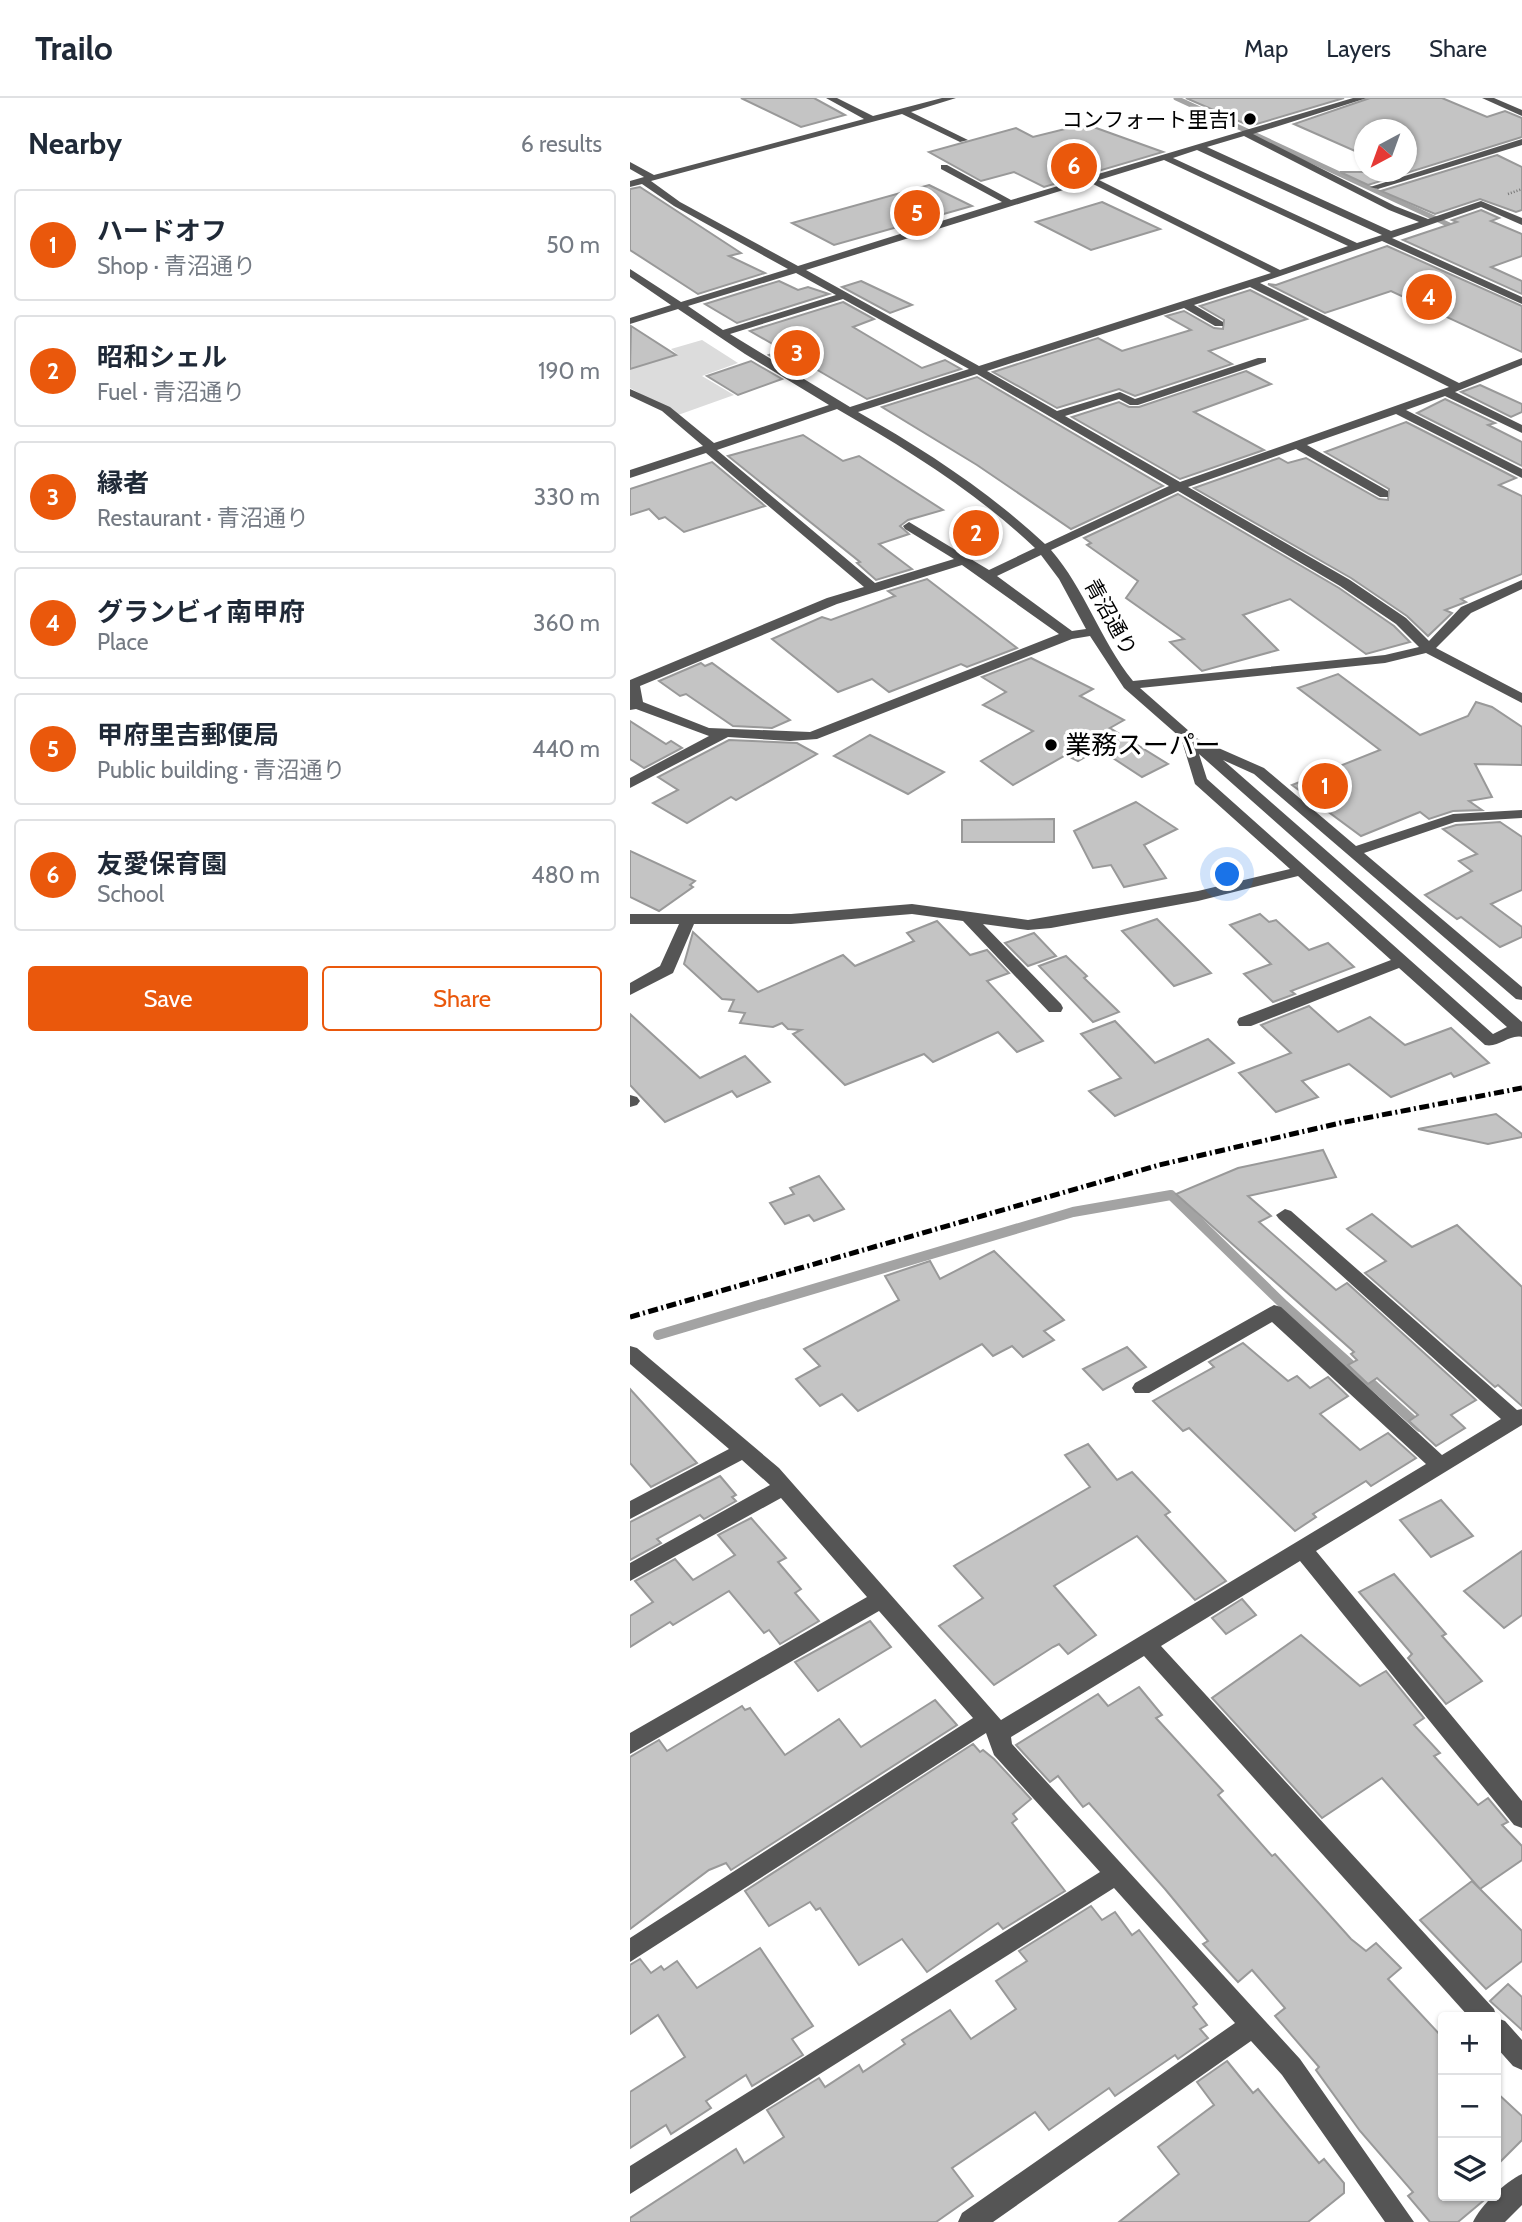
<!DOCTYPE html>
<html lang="en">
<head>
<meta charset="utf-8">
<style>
	body { margin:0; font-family:Cabin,"Noto Sans JP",sans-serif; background:#f6f6f7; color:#1f2937 }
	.controls { position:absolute; right:21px; bottom:21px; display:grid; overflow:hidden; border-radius:7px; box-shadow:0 2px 5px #0004 }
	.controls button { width:63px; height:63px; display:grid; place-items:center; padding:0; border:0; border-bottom:2px solid #e0e1e3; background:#fff; color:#1f2937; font:35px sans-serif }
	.compass { position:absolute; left:724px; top:21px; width:63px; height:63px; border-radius:50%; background:#fff; box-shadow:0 2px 5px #0004; rotate:221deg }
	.you { position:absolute; left:598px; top:777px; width:24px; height:24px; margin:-18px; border:5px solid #fff; border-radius:50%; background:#1a73e8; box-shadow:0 0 0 10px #1a73e833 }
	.badge { display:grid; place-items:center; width:46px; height:46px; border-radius:50%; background:#ea580c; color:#fff; font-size:23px; font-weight:700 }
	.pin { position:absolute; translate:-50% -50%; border:4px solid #fff; box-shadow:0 2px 7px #0006 }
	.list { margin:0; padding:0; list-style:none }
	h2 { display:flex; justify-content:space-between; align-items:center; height:91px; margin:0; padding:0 28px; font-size:30px }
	h2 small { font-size:23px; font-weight:400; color:#747a83 }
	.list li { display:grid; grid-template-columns:46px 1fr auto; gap:21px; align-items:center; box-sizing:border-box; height:112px; margin:0 14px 14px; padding:0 14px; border:2px solid #e0e1e3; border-radius:7px }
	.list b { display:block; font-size:26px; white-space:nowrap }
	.list p { margin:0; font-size:23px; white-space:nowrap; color:#747a83 }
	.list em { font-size:23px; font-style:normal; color:#747a83 }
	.actions { display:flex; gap:14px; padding:21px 28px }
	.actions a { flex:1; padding:16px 0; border:2px solid #ea580c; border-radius:7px; text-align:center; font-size:24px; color:#ea580c }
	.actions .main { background:#ea580c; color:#fff }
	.icon { flex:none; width:38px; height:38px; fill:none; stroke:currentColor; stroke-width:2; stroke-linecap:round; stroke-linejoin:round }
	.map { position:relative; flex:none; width:892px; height:2124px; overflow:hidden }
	header { display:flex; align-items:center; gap:42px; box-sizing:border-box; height:98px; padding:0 35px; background:#fff; border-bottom:2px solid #e0e1e3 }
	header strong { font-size:33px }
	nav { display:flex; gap:38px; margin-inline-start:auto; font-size:24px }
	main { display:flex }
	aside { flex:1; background:#fff }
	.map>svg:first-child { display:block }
	.green { fill:#dcdcdc }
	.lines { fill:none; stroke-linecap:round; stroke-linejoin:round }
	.stream-far1 { stroke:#a3a3a3; stroke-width:5 }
	.stream { stroke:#a3a3a3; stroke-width:10 }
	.building { fill:#c4c4c4; stroke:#999; stroke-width:2 }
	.path { stroke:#777; stroke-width:2.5; stroke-dasharray:1 2; stroke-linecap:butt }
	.minor { fill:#555; fill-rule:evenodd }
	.rail { stroke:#000; stroke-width:5; stroke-dasharray:10 3.5 2 3.5; stroke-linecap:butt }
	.poi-dot { fill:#000; stroke:#fff; stroke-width:2.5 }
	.labels { text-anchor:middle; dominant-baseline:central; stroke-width:7; stroke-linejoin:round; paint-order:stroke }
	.far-poi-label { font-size:21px; fill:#000; stroke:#fff; text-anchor:end }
	.far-street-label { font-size:21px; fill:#000; stroke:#fff }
	.poi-label { font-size:26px; fill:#000; stroke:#fff; text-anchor:start }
</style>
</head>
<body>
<header>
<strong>Trailo</strong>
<nav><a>Map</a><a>Layers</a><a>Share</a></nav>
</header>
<main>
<aside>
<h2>Nearby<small>6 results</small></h2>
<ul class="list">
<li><span class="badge">1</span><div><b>ハードオフ</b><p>Shop · 青沼通り</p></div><em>50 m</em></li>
<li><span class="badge">2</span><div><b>昭和シェル</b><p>Fuel · 青沼通り</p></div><em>190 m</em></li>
<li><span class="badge">3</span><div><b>縁者</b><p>Restaurant · 青沼通り</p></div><em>330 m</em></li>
<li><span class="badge">4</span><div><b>グランビィ南甲府</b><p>Place</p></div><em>360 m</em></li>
<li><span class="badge">5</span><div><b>甲府里吉郵便局</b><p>Public building · 青沼通り</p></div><em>440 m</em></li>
<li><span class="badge">6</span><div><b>友愛保育園</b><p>School</p></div><em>480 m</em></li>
</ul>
<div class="actions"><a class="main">Save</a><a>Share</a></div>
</aside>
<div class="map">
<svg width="892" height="2124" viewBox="0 0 892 2124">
	<rect width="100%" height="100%" fill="#fff"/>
	<path class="green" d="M72,242L108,265L72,278L104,297L48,317L0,290V271L48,257L41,251Z"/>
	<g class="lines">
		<path class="stream-far1" d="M546,0L828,131"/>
		<path class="stream" d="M28,1237L443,1114L541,1097L654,1207L790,1329"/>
	</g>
	<g class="building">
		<path d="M111,0H184L215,17L171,29Z"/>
		<path d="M556,0H714L620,28Z"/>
		<path d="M740,0H812L857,19L875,13L892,20V39L738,87L710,74H776V32H734V57L664,26Z"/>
		<path d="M455,26L533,54L414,89L384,74L351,83L299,54L386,30L403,39Z"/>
		<path d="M867,57L892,69V112L886,114L850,101L805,116L751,93Z"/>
		<path d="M299,87L342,108L204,147L162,125Z"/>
		<path d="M10,89L111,155L99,158L135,175L68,196L0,152V91Z"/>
		<path d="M472,104L530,131L461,152L406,124Z"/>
		<path d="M851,112L869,120L861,123L892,136V158L861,169L892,183V196L773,142L827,124L822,122Z"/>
		<path d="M757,148L892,208V254L761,193L695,215L638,186L646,187Z"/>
		<path d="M149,183L168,192L178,189L199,196L107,225L75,206Z"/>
		<path d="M231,183L282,207L260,215L212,189Z"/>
		<path d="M620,192L677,221L579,253L602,266L505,298L489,291L427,310L363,274L468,240L492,253L561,232L536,218L554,213L584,230L593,231L594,222L570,208Z"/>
		<path d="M213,204L244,221L223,229L292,270L315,262L331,271L237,301L184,270L169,275L139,257L153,252L120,233Z"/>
		<path d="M1,228L46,257L0,271Z"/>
		<path d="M121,263L152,281L108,297L77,278Z"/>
		<path d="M616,273L641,286L564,314L634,352L550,381L442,319L489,304L499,309H509Z"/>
		<path d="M347,279L533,388L441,431L347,367L252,309Z"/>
		<path d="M850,287L892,306V314L881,319L831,294Z"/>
		<path d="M815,301L865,325L858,327L892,344V368L787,315Z"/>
		<path d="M776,324L886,380L869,387L892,398V476L831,501L836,504L815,512L822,515L798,538L777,518L721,480L564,390L649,360L658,365L676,360L749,401L758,402L759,391L695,354Z"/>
		<path d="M173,337L213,363L229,358L313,412L278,422L270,428L279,436L249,446L282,471L246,482L227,465L230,464L98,358Z"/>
		<path d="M82,364L135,408L54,434L35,419L29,421L19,411L0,417V391Z"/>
		<path d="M548,396L709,490L764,528L780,544L736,556L660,501L613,517L648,552L572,573L540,544L554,541L496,500L508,483L457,447L461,445L454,440Z"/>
		<path d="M297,481L387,550L337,569L331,566L259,594L242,581L208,594L142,541L192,519L201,522L265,498L258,493Z"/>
		<path d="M401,560L463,591L450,598L494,622L480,630L538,666L512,679L469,651L448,663L436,657L383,687L351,663L403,633L353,607L376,594L352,579Z"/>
		<path d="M71,565L75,568L82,565L160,622L142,630L103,628L56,596L50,598L29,583Z"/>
		<path d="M708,576L790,637L838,618L846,604L862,609L892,629V667L845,666L862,699L839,703L852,712L823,713L799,721L790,714L731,738L662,687L750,652L668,590Z"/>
		<path d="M0,623L36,646L41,643L52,650L14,670L0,661Z"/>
		<path d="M240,637L314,674L278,696L204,658Z"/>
		<path d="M99,642L167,645L187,656L106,702L101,699L57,725L23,705L48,692L28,679Z"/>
		<path d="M506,704L547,731L514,747L536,780L494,789L481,767L463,770L444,733Z"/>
		<path d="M424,721V744H332V722Z"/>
		<path d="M870,724L892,739V792L861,806L892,829V839L870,849L831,819L827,821L795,797L842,773L829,763L847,756L813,731L826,727Z"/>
		<path d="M0,753L65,783L60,787L63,789L29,813L0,799Z"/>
		<path d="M630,816L639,824L646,822L679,852L698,845L724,869L661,893L665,896L643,904L614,876L641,866L600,827Z"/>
		<path d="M527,821L581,875L544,888L492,833Z"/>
		<path d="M307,823L340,857L357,852L379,875L357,883L413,943L387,954L368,934L303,964L294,956L215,987L163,936L171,932L158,931L152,925L143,929L110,925L115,915L99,913L104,902L92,901L54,866L63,834L128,894L213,857L225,868L284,843L277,835Z"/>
		<path d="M404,835L426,858L398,868L375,845Z"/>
		<path d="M436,858L457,878L454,880L489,914L463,924L409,868Z"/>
		<path d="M679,908L708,934L740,919L775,947L821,930L859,965L824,979L821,975L761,999L719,966L672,983L688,999L646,1014L609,975L661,955L631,927Z"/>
		<path d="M0,916L70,980L115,958L140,984L107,999L102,993L35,1024L0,987Z"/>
		<path d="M485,923L525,965L578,941L604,965L485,1018L459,993L491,980L451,936Z"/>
		<path d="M866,1016L892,1036V1039L858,1046L788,1031Z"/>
		<path d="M693,1052L706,1079L618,1098L641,1118L629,1124L706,1192L717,1185L846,1302L821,1317L835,1330L806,1348L779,1323L788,1317L747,1280L738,1286L718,1267L727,1262L721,1256L724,1254L546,1096L608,1070Z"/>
		<path d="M189,1078L214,1111L184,1123L179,1117L155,1126L140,1105L164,1096L160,1090Z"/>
		<path d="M742,1116L782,1149L827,1127L892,1189V1308L868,1287L865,1289L735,1175L756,1163L717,1131Z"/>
		<path d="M364,1153L434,1222L414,1233L424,1242L393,1259L382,1248L363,1258L352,1246L228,1313L212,1296L190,1308L166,1281L190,1268L174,1251L269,1202L255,1178L300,1163L310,1181Z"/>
		<path d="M613,1245L658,1283L667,1278L680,1290L698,1279L718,1298L690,1316L730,1352L758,1335L786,1360L741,1388L736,1383L683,1416L686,1419L665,1433L559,1330L553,1333L523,1303L584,1269L579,1264Z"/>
		<path d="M497,1249L516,1269L473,1292L453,1271Z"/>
		<path d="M0,1291L67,1365L21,1389L0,1365Z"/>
		<path d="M458,1346L487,1382L502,1374L540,1414L535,1417L596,1483L565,1502L507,1438L424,1488L466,1537L438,1556L429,1546L423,1549L364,1587L309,1528L353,1500L324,1468L460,1389L435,1357Z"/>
		<path d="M90,1378L106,1397L102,1399L106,1403L74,1421L70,1417L27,1441L31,1445L0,1462V1424Z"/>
		<path d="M811,1402L843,1438L801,1459L770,1422Z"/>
		<path d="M121,1420L156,1460L148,1464L171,1491L165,1495L189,1523L150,1546L139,1532L134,1535L99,1493L43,1527L40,1524L0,1549V1518L23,1504L5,1483L45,1461L63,1482L105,1457L88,1437Z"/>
		<path d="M892,1453V1517L874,1530L834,1493Z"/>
		<path d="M764,1476L816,1536L812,1538L852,1583L816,1606L778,1560L782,1556L729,1494Z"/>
		<path d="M612,1501L626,1517L596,1536L582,1520Z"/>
		<path d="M240,1523L261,1549L188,1593L165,1564Z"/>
		<path d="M671,1537L730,1588L756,1573L794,1620L784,1627L810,1655L804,1658L848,1707L858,1700L878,1724L872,1727L892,1748V1762L850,1791L752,1680L692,1720L582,1600Z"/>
		<path d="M509,1589L532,1617L526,1620L593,1693L588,1697L642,1758L645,1756L721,1841L736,1853L746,1845L771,1870L758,1881L813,1940V2098H859L828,2124H800L778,2098L783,2094L730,2033L686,1972L689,1969L645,1918L655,1910L622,1872L608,1884L573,1846L578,1843L535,1791L459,1705L453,1709L428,1678L420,1684L386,1647L468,1596L478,1608Z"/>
		<path d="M305,1602L327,1627L101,1772L96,1765L79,1772L0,1831V1659L29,1642L37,1653L112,1608L115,1612L120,1610L155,1657L209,1621L231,1649Z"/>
		<path d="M343,1646L350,1654L353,1652L364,1661L401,1701L383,1716L387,1721L382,1725L435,1793L373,1831L368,1825L297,1874L272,1841L229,1867L190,1810L186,1812L180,1804L139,1828L115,1793Z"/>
		<path d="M842,1783L892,1833V1863L856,1891L790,1822Z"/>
		<path d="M461,1808L472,1822L485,1814L502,1837L509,1832L567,1906L563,1909L577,1927L570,1931L578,1940L548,1961L545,1957L485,1998L479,1990L419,2032L405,2014L322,2070L343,2098L306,2124H0V2120L106,2051L114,2065L154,2039L137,2012L189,1980L195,1989L229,1967L233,1974L275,1946L272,1942L320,1912L341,1941L386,1911L366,1883L397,1863L389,1853Z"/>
		<path d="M130,1850L183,1928L162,1941L173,1957L122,1988L116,1977L76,2003L81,2010L41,2036L36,2027L0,2050V1994L55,1959L28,1917L0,1936V1867L10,1861L21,1875L31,1868L34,1872L47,1863L67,1890Z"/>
		<path d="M878,1886L892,1899V1932L860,1903Z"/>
		<path d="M597,1963L623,1995L628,1991L689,2065L694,2061L714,2085V2095L678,2124H489L549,2076L528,2049L584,2007L567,1984Z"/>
		<path d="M866,1994L892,2018V2042L866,2068Z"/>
	</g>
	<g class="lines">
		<path class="path" d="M878,96L892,91"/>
		<g class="minor">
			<path d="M196,0H207L243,18L312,0H326L281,14L338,42L330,44L272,16L21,83L50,104L168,168L372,104L311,71V67H317L381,102L723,0H737L623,36L765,108L798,121L851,103L892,120V127L851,109L762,140L892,199V206L752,143L630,185L829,285L892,260V267L825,294L892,327V335L815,298L776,312L892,371V380L766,316L677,347L758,393V399H750L666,351L558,389L720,482L776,520L799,543L831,509L892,482V491L841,515L806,550L892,595V605L796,555L755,565L510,590L568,641L634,670L726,748L823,716L892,712V720L825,724L734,755L892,889V902L886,901L624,676L593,662L892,924V939C879,936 869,950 855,947L769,870L621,928H609L607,924L609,920L761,862L668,778L568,803L421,830L398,832L353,826L431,906L433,910L431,914H419L333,823L282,816L161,826H64L43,875L0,897V885L30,868L49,826H0V816H161L282,806L398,822L568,793L660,771L565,686L551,640L494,590L460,538L442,541L187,641L160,643L98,639L0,690V680L79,638L6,611L0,612V582L197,500L234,489L76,355L0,380V372L73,348L32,313L0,298V291L40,309L84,345L199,307L115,256L48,211L0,226V220L41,207L0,179V171L51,204L158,171L44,108L12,86L0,89V83L14,79L0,71V64L24,77L234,21ZM614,38L759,112L789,124L761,133L577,49ZM567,52L752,137L727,145L543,60ZM534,62L718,148L650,172L469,82ZM459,84L641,175L349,268L176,172ZM166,175L206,197L93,232L58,208ZM620,189L819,289L550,384L435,318L489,301L500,307H508L636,264V260H628L505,301L490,294L427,313L357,273L554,210L585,228H593V224L564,207ZM213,201L339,271L220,309L100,236ZM347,276L539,388L415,446C358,393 295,352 228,314ZM207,311C278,352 346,394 405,450L359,472L279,424L273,428L275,431L324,461L245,485L87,352ZM548,393L710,488L766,526L789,549L755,557L503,583C470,542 455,491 421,452ZM411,457L429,481L456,531L442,533L367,478ZM332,467L429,536L180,634L79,630L13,604L10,588L207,506ZM569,656L877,929L863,936L577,681Z"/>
			<path d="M852,0H864L892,12V18Z"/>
			<path d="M892,41V47L748,91L740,89Z"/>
			<path d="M0,997L7,999L10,1003L7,1007L0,1009Z"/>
			<path d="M655,1111L661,1113L887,1312L892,1311V1327L686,1453L892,1703V1730L884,1727L670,1463L531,1548L864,1911L867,1920L875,1923L892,1942V1972L883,1968L866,1949V1919H839L514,1558L381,1639L382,1646L670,1961L784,2124H755L652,1977L621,1943L363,2124H328L332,2115L605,1925L484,1790L0,2096V2068L470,1774L364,1657L356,1635L0,1864V1840L343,1620L249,1513L0,1656V1635L237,1499L151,1400L0,1483V1465L140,1387L112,1362L0,1421V1403L99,1351L0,1266V1248L7,1250L149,1370L371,1622L796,1366L642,1224L519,1295H505L502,1290L505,1285L644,1207L651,1209L812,1357L871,1321L649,1121L646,1117Z"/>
			<path d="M892,2076V2107L875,2124H843C850,2108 876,2083 892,2076Z"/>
		</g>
		<path class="rail" d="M0,1219L529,1067L710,1025L892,990"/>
	</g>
	<g class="poi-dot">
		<circle cx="620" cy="21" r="7"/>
		<circle cx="421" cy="647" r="7"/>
	</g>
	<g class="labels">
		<g class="far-poi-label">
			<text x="606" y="21">コンフォート里吉1</text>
		</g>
		<g class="far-street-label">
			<text transform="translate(481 519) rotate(61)">青沼通り</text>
		</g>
		<g class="poi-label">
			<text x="435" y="647">業務スーパー</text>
		</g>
	</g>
</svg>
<div class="controls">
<button>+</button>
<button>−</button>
<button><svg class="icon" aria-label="layers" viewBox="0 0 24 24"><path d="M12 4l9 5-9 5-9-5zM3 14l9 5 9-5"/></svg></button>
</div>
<svg class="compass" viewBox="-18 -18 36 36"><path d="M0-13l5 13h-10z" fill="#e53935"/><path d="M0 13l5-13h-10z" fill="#747a83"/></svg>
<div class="you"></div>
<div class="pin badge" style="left:695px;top:688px">1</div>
<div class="pin badge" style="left:346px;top:435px">2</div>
<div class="pin badge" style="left:167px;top:255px">3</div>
<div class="pin badge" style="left:799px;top:199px">4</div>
<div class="pin badge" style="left:287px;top:115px">5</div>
<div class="pin badge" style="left:444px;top:68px">6</div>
</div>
</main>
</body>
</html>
